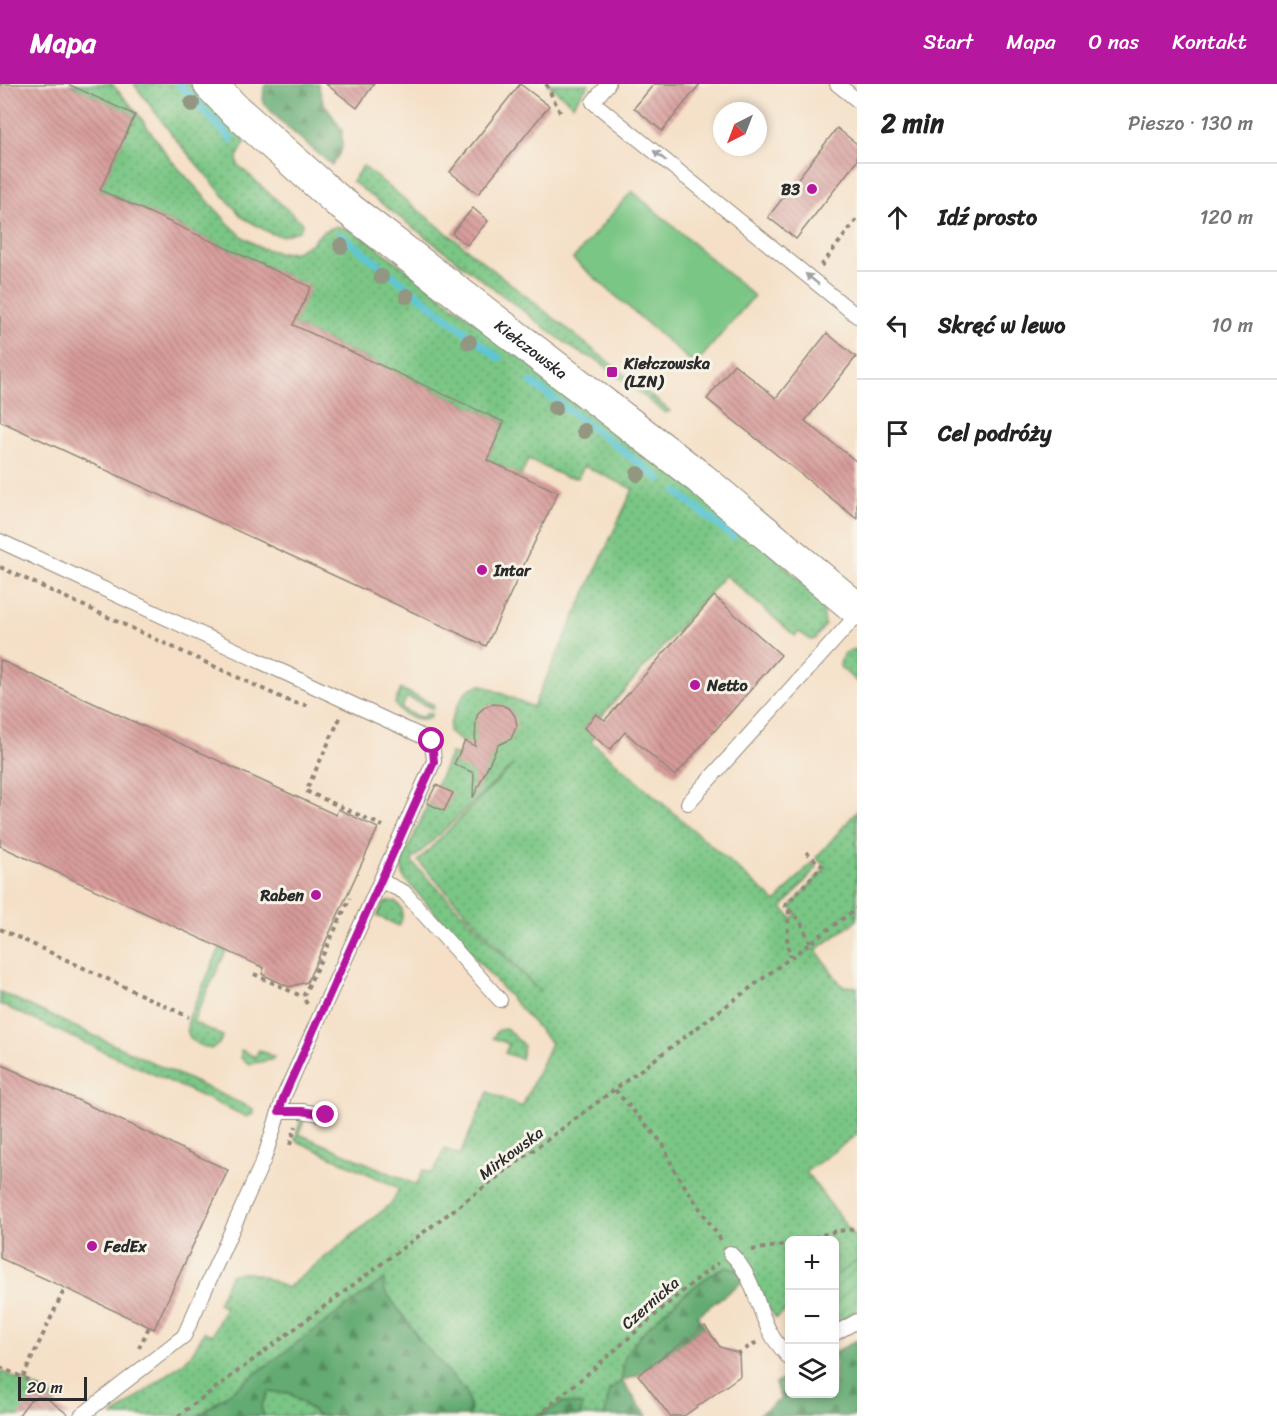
<!DOCTYPE html>
<html lang="pl">
<head>
<meta charset="utf-8">
<style>
	body { margin:0; font-family:Sriracha,sans-serif; background:#f2f2f2; color:#222 }
	.controls { position:absolute; right:18px; bottom:18px; display:grid; overflow:hidden; border-radius:9px; box-shadow:0 3px 9px #0003 }
	.controls button { width:54px; height:54px; display:grid; place-items:center; padding:0; border:0; border-bottom:2px solid #e0e0e0; background:#fff; color:#222; font:30px sans-serif }
	.compass { position:absolute; left:713px; top:18px; width:54px; height:54px; border-radius:50%; background:#fff; box-shadow:0 3px 9px #0003; rotate:222deg }
	.scale { position:absolute; left:18px; bottom:15px; width:69px; box-sizing:border-box; padding-left:6px; border:3px solid #2b2b2b; border-top:0; font-size:16px; line-height:21px; white-space:nowrap; color:#2b2b2b; -webkit-text-stroke:4px #f7f3e8; paint-order:stroke }
	.stop { position:absolute; width:18px; height:18px; margin:-14px; border:4px solid #b5179e; border-radius:50%; background:#fff }
	.stop.end { background:#b5179e; border-color:#fff; box-shadow:0 2px 6px #0008 }
	.list { margin:0; padding:0; list-style:none }
	h2 { display:flex; justify-content:space-between; align-items:center; height:78px; margin:0; padding:0 24px; font-size:26px }
	h2 small { font-size:20px; font-weight:400; color:#767676 }
	.list li { display:grid; grid-template-columns:39px 1fr auto; gap:18px; align-items:center; box-sizing:border-box; height:108px; padding:0 24px; border-top:2px solid #e0e0e0 }
	.list b { display:block; font-size:22px; white-space:nowrap }
	.list em { font-size:20px; font-style:normal; color:#767676 }
	.icon { flex:none; width:33px; height:33px; fill:none; stroke:currentColor; stroke-width:2; stroke-linecap:round; stroke-linejoin:round }
	.map { position:relative; flex:none; width:857px; height:1332px; overflow:hidden }
	header { display:flex; align-items:center; gap:36px; box-sizing:border-box; height:84px; padding:0 30px; background:#b5179e; color:#fff }
	header strong { font-size:28px }
	nav { display:flex; gap:33px; margin-inline-start:auto; font-size:21px }
	main { display:flex }
	aside { flex:1; background:#fff }
	.map>svg:first-child { display:block }
	.grass { fill:url(#grass-dots); stroke:#527858; stroke-width:1.5; fill-rule:evenodd }
	.forest { fill:url(#forest-firs); stroke:#476b4e; stroke-width:1.5 }
	.garden { fill:url(#garden-furrows); stroke:#527858; stroke-width:1.5 }
	.pitch { fill:#7ac685; stroke:#527858; stroke-width:1.5 }
	.lines { fill:none; stroke-linecap:round; stroke-linejoin:round }
	.stream { stroke:#5dc6d8; stroke-width:7 }
	.building { fill:url(#building-back-hatch) }
	.service-casing { stroke:#908679; stroke-width:16 }
	.tertiary-casing { stroke:#908679; stroke-width:35 }
	.path { stroke:#908679; stroke-width:4; stroke-dasharray:4.5 4.5; stroke-linecap:butt }
	.service { stroke:#fff; stroke-width:14 }
	.tertiary { stroke:#fff; stroke-width:33 }
	.tree { fill:#939680 }
	.oneway { fill:#a0a0a0 }
	.route { stroke:#b5179e; stroke-width:8 }
	.poi-dot { fill:#b5179e; stroke:#f7f3e8; stroke-width:2 }
	.labels { text-anchor:middle; dominant-baseline:central; stroke-width:6; stroke-linejoin:round; paint-order:stroke }
	.poi-label { font-size:16px; font-weight:bold; fill:#2b2b2b; stroke:#f7f3e8; text-anchor:start }
	.street-label { font-size:16px; fill:#2b2b2b; stroke:#f7f3e8 }
</style>
</head>
<body>
<header>
<strong>Mapa</strong>
<nav><a>Start</a><a>Mapa</a><a>O nas</a><a>Kontakt</a></nav>
</header>
<main>
<div class="map">
<svg width="857" height="1332" viewBox="0 0 857 1332">
	<defs>
		<pattern id="grass-dots" width="8" height="8" patternUnits="userSpaceOnUse" patternTransform="scale(1.5)"><rect width="8" height="8" fill="#7ac685"/><path d="M2 2h.1M6 6h.1" fill="none" stroke="#64a16d" stroke-width="1.8" stroke-linecap="round"/></pattern>
		<pattern id="forest-firs" width="22" height="20" patternUnits="userSpaceOnUse" patternTransform="scale(1.5)"><rect width="22" height="20" fill="#63ab72"/><path d="M5 1l3.5 6h-7zM16 11l3.5 6h-7z" fill="#528b5e"/></pattern>
		<pattern id="garden-furrows" width="10" height="10" patternUnits="userSpaceOnUse" patternTransform="scale(1.5)"><rect width="10" height="10" fill="#7ac685"/><path d="M-1 1l2-2M0 10L10 0M9 11l2-2" fill="none" stroke="#64a16d"/></pattern>
		<pattern id="building-back-hatch" width="6" height="6" patternUnits="userSpaceOnUse" patternTransform="scale(1.5)"><rect width="6" height="6" fill="#d79b9a"/><path d="M-1 5l2 2M0 0l6 6M5-1l2 2" fill="none" stroke="#af7f7e"/></pattern>
	</defs>
	<rect width="100%" height="100%" fill="#f7f3e8"/>
	<filter id="ink" filterUnits="userSpaceOnUse"><feTurbulence type="fractalNoise" baseFrequency=".0167" numOctaves="2"/><feDisplacementMap in="SourceGraphic" scale="12" xChannelSelector="R" yChannelSelector="G"/><feConvolveMatrix kernelMatrix="1 2 1 2 8 2 1 2 1" color-interpolation-filters="sRGB"/></filter>
	<filter id="wash" filterUnits="userSpaceOnUse"><feTurbulence type="fractalNoise" baseFrequency=".008" numOctaves="4" result="noise"/><feDisplacementMap in="SourceGraphic" scale="24" xChannelSelector="R" yChannelSelector="G"/><feGaussianBlur stdDeviation="1.35" result="paint"/><feColorMatrix in="noise" values="0 0 0 0 0 0 0 0 0 0 0 0 0 0 0 0 0 1.4 0 .05"/><feComposite in="paint" operator="in"/></filter>
	<g filter="url(#wash)">
		<rect width="100%" height="100%" fill="#f5e0c7"/>
		<g class="grass">
			<path d="M68,0H112L135,26L170,75L229,140L243,153L261,164L280,169L296,168L312,159L322,148L337,142L357,148L735,435L816,511L823,525L825,541L815,555L811,556L799,548L795,552L725,491L601,633L596,630L584,644L594,653L591,657L776,818L812,778L817,783L782,824L792,834L797,830L792,826L791,822L826,783L816,774L857,727V836L816,866L842,902L857,903V1050L806,1088L857,1156V1177L835,1192L834,1156H790L789,1224L776,1234L746,1195L720,1185C697,1199 633,1250 625,1274C623,1280 623,1289 622,1297L609,1307L605,1332H580L583,1321L562,1319L538,1332H469L471,1327L466,1308L420,1256L383,1205L384,1196L198,1332H113L185,1277L193,1268L204,1248L212,1251L225,1224L218,1220L230,1191C252,1184 268,1195 287,1204L392,1119L399,1104L295,1056L301,1034H305L299,1050L417,1101L423,1086L433,1089L445,1065L460,1071L488,1008L522,1023L551,959L404,794L401,780L451,669L458,672L465,658L457,655L449,647C449,638 461,612 468,606C472,603 477,602 482,601L533,623L633,405L584,382L578,394L565,393L528,375L521,392L487,376L504,338L293,241L310,203L100,106L134,31ZM513,681L418,777L541,909L411,777Z"/>
			<path d="M134,0H196L243,51L245,59L237,73L238,81L303,140L299,147L281,152L270,149L242,133L177,57Z"/>
			<path d="M548,0H589L573,21Z"/>
			<path d="M363,82L670,327L665,329L597,276L577,267L564,258L352,97Z"/>
			<path d="M857,565V598L840,583C840,572 846,566 857,565Z"/>
			<path d="M401,605L434,621L433,625L407,613L401,625L423,634L427,628L432,630L429,634C417,638 399,631 395,619Z"/>
			<path d="M387,817L396,818L402,825V834L399,842L377,832L383,820Z"/>
			<path d="M220,864L226,867L193,938L223,952L219,960L211,965C193,960 183,953 189,933Z"/>
			<path d="M0,908L253,1025V1030L247,1033L0,920Z"/>
			<path d="M506,944L524,962L521,975L505,969L509,960L493,954L497,947Z"/>
			<path d="M241,966L255,973L259,966L274,973L271,976L249,980L241,974Z"/>
			<path d="M0,1287L51,1310L58,1327L56,1332H0Z"/>
			<path d="M268,1308L289,1309L319,1332H264L261,1323Z"/>
		</g>
		<g class="forest">
			<path d="M267,0H318L323,18L342,46V65L332,81L288,44L263,19L264,3Z"/>
			<path d="M727,1183L736,1185L746,1195L697,1232L705,1242L638,1291L622,1297L647,1332H605L609,1307L622,1296C623,1289 622,1280 625,1273C633,1252 705,1188 727,1183Z"/>
			<path d="M384,1195V1205L420,1256L466,1308L471,1327L469,1332H319L290,1309L268,1308L261,1323L264,1332H198Z"/>
			<path d="M857,1256V1332H756L781,1315L775,1300L789,1292L790,1310H834L835,1268Z"/>
			<path d="M562,1319L583,1321L580,1332H538Z"/>
		</g>
		<path class="garden" d="M857,1177V1227L835,1239V1192Z"/>
		<path class="pitch" d="M632,107L754,212L695,281L573,175Z"/>
		<g class="lines">
			<g class="stream">
				<path d="M179,0L231,55"/>
				<path d="M341,151L499,274"/>
				<path d="M531,298L660,395"/>
				<path d="M677,408L733,453"/>
			</g>
		</g>
		<g id="blocks">
			<g class="building">
				<path d="M0,0H68L135,31L100,106L311,203L293,241L504,338L487,376L558,408L486,562L0,337Z"/>
				<path d="M326,0H374L357,24Z"/>
				<path d="M520,0L549,22L478,110L450,88Z"/>
				<path d="M654,0H700L662,47L634,24Z"/>
				<path d="M837,44L857,60V77L796,155L768,133Z"/>
				<path d="M473,124L488,137L467,161L452,149Z"/>
				<path d="M827,249L856,273L805,337L857,378V435L707,315L734,280L776,314Z"/>
				<path d="M714,512L781,571L675,692L625,648L610,666L584,644L596,630L605,636Z"/>
				<path d="M0,576L336,731L338,725L378,744L307,898L289,903L262,890L264,884L0,762Z"/>
				<path d="M493,620L502,621L510,625L515,632L517,641L511,655L498,661L473,714L474,689L454,680L465,657L475,662L476,636L478,629L485,623Z"/>
				<path d="M436,701L453,709L444,727L427,719Z"/>
				<path d="M0,980L228,1086L154,1245L0,1174Z"/>
				<path d="M705,1242L720,1263L739,1269L740,1292L684,1332H670L638,1291Z"/>
				<path d="M37,1313H45L70,1332H18L30,1316Z"/>
			</g>
		</g>
	</g>
	<g filter="url(#ink)">
		<use href="#blocks" fill-opacity="0" stroke="#908679" stroke-width="1.5"/>
		<g class="lines">
			<g class="service-casing">
				<g id="service">
					<path d="M608,0L593,18L857,232"/>
					<path d="M837,0L857,16"/>
					<path d="M0,457L432,657L434,677L284,1012L264,1075L184,1252L81,1332"/>
					<path d="M688,719L857,531"/>
					<path d="M381,797L404,808L500,916"/>
					<path d="M279,1027H302L326,1031"/>
					<path d="M730,1169C755,1193 755,1220 770,1248C775,1258 783,1267 790,1275"/>
					<path d="M834,1250L857,1237"/>
				</g>
			</g>
			<g class="tertiary-casing">
				<g id="tertiary">
					<path id="s1" d="M210,0L234,25L338,117L700,394L857,525"/>
				</g>
			</g>
			<g class="path">
				<path d="M546,0L562,32"/>
				<path d="M821,182L857,135"/>
				<path d="M0,483L291,618L311,622"/>
				<path d="M340,634L306,707L383,742"/>
				<path d="M806,768L822,782L785,822L800,837L810,858"/>
				<path d="M789,826L787,859L790,873"/>
				<path d="M0,845L189,933"/>
				<path d="M254,890L303,913"/>
				<path d="M307,920L303,913L350,814"/>
				<path d="M615,1006L663,1060L674,1086L721,1156"/>
				<path d="M290,1061L296,1042"/>
				<path d="M805,1156L836,1147L857,1145"/>
				<path d="M752,1166L790,1160"/>
				<path d="M139,1264L149,1243"/>
				<path d="M737,1270L757,1258"/>
				<path d="M0,1283L58,1310"/>
				<path d="M23,1293L65,1204"/>
				<path d="M178,1332L857,824"/>
				<path d="M538,1332C555,1316 573,1302 591,1287C633,1251 673,1213 718,1179"/>
			</g>
			<use href="#service" class="service"/>
			<use href="#tertiary" class="tertiary"/>
		</g>
		<g class="tree">
			<circle cx="192" cy="20" r="8"/>
			<circle cx="341" cy="162" r="8"/>
			<circle cx="381" cy="193" r="8"/>
			<circle cx="407" cy="212" r="8"/>
			<circle cx="469" cy="258" r="8"/>
			<circle cx="555" cy="324" r="8"/>
			<circle cx="584" cy="347" r="8"/>
			<circle cx="638" cy="390" r="8"/>
		</g>
		<defs><path id="oneway-solid" d="M-6-.8H1V-3.2L6.5 0L1 3.2V.8H-6Z" transform="scale(1.5)"/></defs>
		<g class="oneway">
			<use href="#oneway-solid" transform="translate(660 72) rotate(-141)"/>
			<use href="#oneway-solid" transform="translate(812 195) rotate(-141)"/>
		</g>
	</g>
	<g class="lines" filter="url(#ink)">
		<path class="route" d="M326,1031L302,1027H279L284,1012L434,678L432,657"/>
	</g>
	<g class="poi-dot">
		<circle cx="812" cy="105" r="6"/>
		<rect x="606" y="282" width="12" height="12" rx="3"/>
		<circle cx="482" cy="486" r="6"/>
		<circle cx="695" cy="601" r="6"/>
		<circle cx="316" cy="811" r="6"/>
		<circle cx="92" cy="1162" r="6"/>
	</g>
	<g class="labels">
		<g class="poi-label">
			<text x="800" y="105" text-anchor="end">B3</text>
			<text x="624" y="279">Kiełczowska<tspan x="624" dy="18">(LZN)</tspan></text>
			<text x="494" y="486">Intar</text>
			<text x="707" y="601">Netto</text>
			<text x="304" y="811" text-anchor="end">Raben</text>
			<text x="104" y="1162">FedEx</text>
		</g>
		<g class="street-label">
			<text stroke="none"><textPath href="#s1" startOffset="417">Kiełczowska</textPath></text>
			<text transform="translate(511 1069) rotate(-37)">Mirkowska</text>
			<text transform="translate(650 1219) rotate(-41)">Czernicka</text>
		</g>
	</g>
</svg>
<div class="controls">
<button>+</button>
<button>−</button>
<button><svg class="icon" aria-label="layers" viewBox="0 0 24 24"><path d="M12 4l9 5-9 5-9-5zM3 14l9 5 9-5"/></svg></button>
</div>
<svg class="compass" viewBox="-18 -18 36 36"><path d="M0-13l5 13h-10z" fill="#e53935"/><path d="M0 13l5-13h-10z" fill="#767676"/></svg>
<div class="scale">20 m</div>
<div class="stop" style="left:432px;top:657px"></div>
<div class="stop end" style="left:326px;top:1031px"></div>
</div>
<aside>
<h2>2 min<small>Pieszo · 130 m</small></h2>
<ul class="list">
<li><svg class="icon" aria-label="ahead" viewBox="0 0 24 24"><path d="M12 20V5M6 11l6-6 6 6"/></svg><div><b>Idź prosto</b></div><em>120 m</em></li>
<li><svg class="icon" aria-label="left" viewBox="0 0 24 24"><path d="M17 20v-9H6M10 6l-5 5 5 5"/></svg><div><b>Skręć w lewo</b></div><em>10 m</em></li>
<li><svg class="icon" aria-label="arrive" viewBox="0 0 24 24"><path d="M6 21V4h12l-3 4 3 4H6"/></svg><div><b>Cel podróży</b></div></li>
</ul>
</aside>
</main>
</body>
</html>
